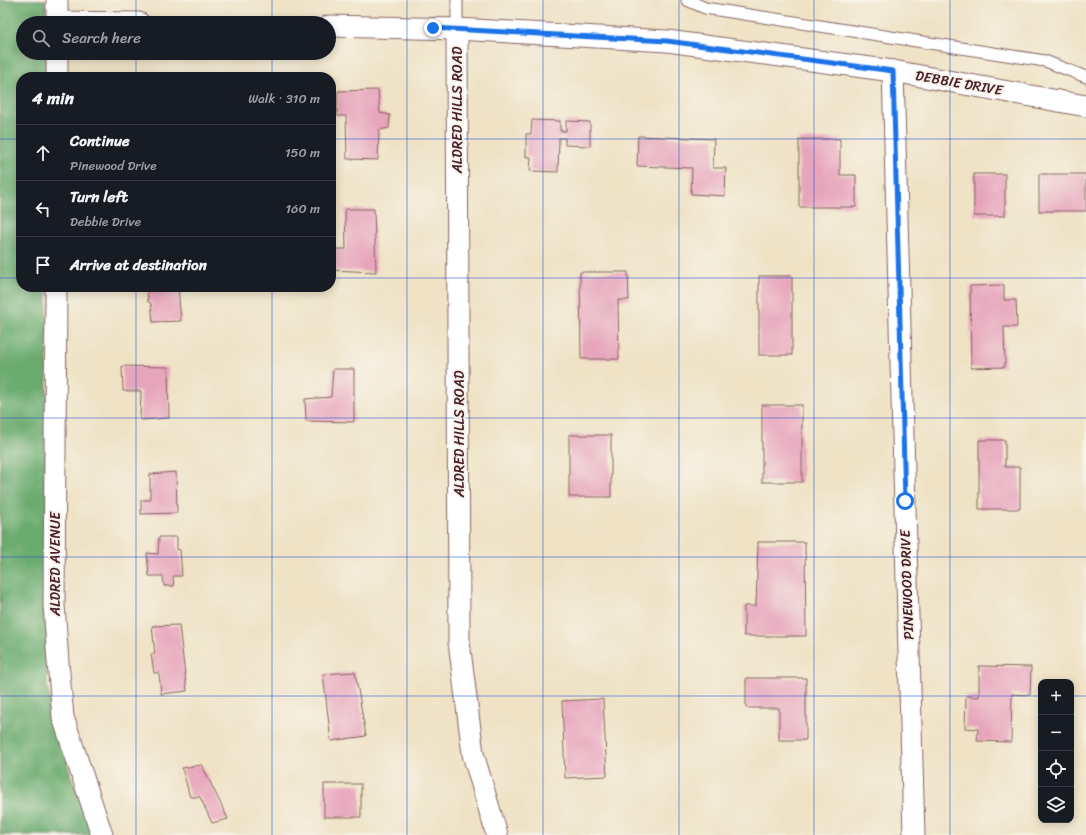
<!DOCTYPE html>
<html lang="en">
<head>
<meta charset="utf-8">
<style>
	body { margin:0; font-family:Sriracha,sans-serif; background:#242831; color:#f1f3f6 }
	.controls { position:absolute; right:12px; bottom:12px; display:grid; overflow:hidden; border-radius:8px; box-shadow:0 2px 10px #0003 }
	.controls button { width:36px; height:36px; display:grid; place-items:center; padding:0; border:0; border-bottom:1px solid #363941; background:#171b24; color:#f1f3f6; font:20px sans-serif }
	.stop { position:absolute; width:12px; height:12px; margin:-9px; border:3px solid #1a73e8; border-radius:50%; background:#fff }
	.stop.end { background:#1a73e8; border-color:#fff; box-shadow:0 1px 4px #0008 }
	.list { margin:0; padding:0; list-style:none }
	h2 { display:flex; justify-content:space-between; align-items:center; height:52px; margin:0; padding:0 16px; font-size:17px }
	h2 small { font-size:13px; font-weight:400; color:#9ea1a6 }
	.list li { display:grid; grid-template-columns:26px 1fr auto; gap:12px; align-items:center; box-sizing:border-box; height:56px; padding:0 16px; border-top:1px solid #363941 }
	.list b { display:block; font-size:15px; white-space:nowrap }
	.list p { margin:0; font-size:13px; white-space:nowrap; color:#9ea1a6 }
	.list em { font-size:13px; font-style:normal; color:#9ea1a6 }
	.icon { flex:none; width:22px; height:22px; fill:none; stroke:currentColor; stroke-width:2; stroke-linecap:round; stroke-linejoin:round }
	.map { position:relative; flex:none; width:1086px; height:835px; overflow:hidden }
	.search { position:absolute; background:#171b24; box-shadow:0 2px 10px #0003; left:16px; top:16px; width:320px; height:44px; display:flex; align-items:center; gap:10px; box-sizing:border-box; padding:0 14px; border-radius:22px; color:#9ea1a6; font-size:15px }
	.panel { position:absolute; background:#171b24; box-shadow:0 2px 10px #0003; left:16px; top:72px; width:320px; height:220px; border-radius:16px }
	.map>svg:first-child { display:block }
	.forest { fill:#6aab6e; stroke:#5a654c }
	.building { fill:#e7a5bc }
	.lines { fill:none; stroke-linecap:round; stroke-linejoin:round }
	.lane-casing { stroke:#846361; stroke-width:13 }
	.street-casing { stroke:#846361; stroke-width:23 }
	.lane { stroke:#fff; stroke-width:11 }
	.street { stroke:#fff; stroke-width:21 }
	.route { stroke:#1a73e8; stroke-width:5 }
	.grid { fill:none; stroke:#1d4ed8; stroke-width:1; stroke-opacity:0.55 }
	.labels { text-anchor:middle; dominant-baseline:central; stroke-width:4; stroke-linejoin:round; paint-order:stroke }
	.street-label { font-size:14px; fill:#4a1f2b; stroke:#f7f3e8 }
</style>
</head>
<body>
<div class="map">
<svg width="1086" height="835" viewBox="0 0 1086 835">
	<rect width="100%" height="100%" fill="#f7f3e8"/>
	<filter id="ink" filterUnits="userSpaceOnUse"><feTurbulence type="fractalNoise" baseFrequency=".025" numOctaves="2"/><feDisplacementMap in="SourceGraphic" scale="8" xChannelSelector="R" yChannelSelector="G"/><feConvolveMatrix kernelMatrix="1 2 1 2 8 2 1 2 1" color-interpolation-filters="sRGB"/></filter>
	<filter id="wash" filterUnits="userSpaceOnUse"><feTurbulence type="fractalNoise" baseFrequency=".012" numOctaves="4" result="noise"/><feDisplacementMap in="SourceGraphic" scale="16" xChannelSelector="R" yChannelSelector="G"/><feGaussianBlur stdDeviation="0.9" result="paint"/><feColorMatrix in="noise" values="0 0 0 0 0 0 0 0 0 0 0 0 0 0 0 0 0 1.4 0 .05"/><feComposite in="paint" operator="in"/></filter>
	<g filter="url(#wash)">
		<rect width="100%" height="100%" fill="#efe2c5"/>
		<path class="forest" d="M0,0H46V23H23V53H47V77H21V287H47V687L71,777L96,835H0Z"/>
		<g id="blocks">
			<g class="building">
				<path d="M378,90L380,113L390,115L389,128L379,130L378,160L347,159L346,116H337L338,91Z"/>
				<path d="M532,120L560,121V131H566V121L590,122V146L565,145V138H559L558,172L530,171L531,157H526V134H531Z"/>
				<path d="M638,136L714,139L713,168H726L725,196L691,194L692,168L637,166Z"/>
				<path d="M799,139H840V175H856V207H799Z"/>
				<rect x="974" y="174" width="31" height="42"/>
				<rect x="1039" y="174" width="47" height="37"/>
				<path d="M345,209H374L376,272L331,270V249H346Z"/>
				<path d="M580,272H628L629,300H618L619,359H581Z"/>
				<rect x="759" y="276" width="33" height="79"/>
				<path d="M1004,285V300H1016L1017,327H1004L1005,367L971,368L970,286Z"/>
				<path d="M147,287H178L181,321L153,322L151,303L148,302Z"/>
				<path d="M122,366L168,367L169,418L140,420L141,391H123Z"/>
				<path d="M333,369H354V422L306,421L305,399L331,397Z"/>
				<rect x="762" y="405" width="40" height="77"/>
				<rect x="569" y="435" width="42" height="62"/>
				<path d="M979,440H1005V467H1020V509H979Z"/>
				<path d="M176,472L177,513L141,514V500H150V474Z"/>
				<path d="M159,537H177V549L180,550L182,576H173L174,586H164L163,576H149L147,553L158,554Z"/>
				<path d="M758,542H805L806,636H744V606H756Z"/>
				<path d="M179,625L187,691L161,694L159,673H154L151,654H155L152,626Z"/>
				<path d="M979,666L1031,667L1030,695L1012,694L1011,742L977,741L978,729L965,728L966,696L979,697Z"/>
				<path d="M355,672L366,736L331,741L323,674Z"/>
				<path d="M746,678H806V740H779V708H746Z"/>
				<path d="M603,699L607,776L565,778L562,701Z"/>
				<path d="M202,765L228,819L212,823L200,797H190L182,768Z"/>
				<rect x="324" y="784" width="37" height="33"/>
			</g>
		</g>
	</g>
	<g filter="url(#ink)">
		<use href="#blocks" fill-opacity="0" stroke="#846361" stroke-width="1"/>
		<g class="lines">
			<g class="lane-casing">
				<g id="lane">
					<path d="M457,0V29"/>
					<path d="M687,0L705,8L1045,61L1086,77"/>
				</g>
			</g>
			<g class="street-casing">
				<g id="street">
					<path d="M57,0V23"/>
					<path d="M57,22L139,23"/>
					<path d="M329,26L457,29L667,41L893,71L1086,106"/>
					<path d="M457,29L459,642L473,754L497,835"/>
					<path d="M893,71L914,835"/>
					<path d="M57,77V53"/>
					<path d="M56,287L54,605L58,662L63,717L102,835"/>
				</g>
			</g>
			<use href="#lane" class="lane"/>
			<use href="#street" class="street"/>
		</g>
	</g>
	<g class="lines" filter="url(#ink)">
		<path class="route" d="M433,28L667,41L893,71L905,501"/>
	</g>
	<path class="grid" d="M136,0V23M272,0V23M407,0V835M543,0V835M679,0V835M814,0V835M950,0V835M136,53V77M272,53V77M0,139H21M331,139H1086M0,278H21M331,278H1086M136,287V835M272,287V835M0,418H1086M0,557H1086M0,696H1041M1071,696H1086"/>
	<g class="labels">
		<g class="street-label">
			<text transform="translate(959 83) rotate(10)">DEBBIE DRIVE</text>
			<text transform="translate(457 110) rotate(-90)">ALDRED HILLS ROAD</text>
			<text transform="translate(459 434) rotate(-90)">ALDRED HILLS ROAD</text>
			<text transform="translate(55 564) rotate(-90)">ALDRED AVENUE</text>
			<text transform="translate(907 585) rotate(-92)">PINEWOOD DRIVE</text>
		</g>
	</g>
</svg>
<div class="controls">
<button>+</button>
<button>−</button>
<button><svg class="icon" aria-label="locate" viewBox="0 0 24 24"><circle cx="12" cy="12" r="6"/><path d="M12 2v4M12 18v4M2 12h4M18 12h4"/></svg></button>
<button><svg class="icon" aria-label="layers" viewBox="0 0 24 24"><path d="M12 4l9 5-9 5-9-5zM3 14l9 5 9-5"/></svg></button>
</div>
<div class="stop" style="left:905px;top:501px"></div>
<div class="stop end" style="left:433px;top:28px"></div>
<div class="search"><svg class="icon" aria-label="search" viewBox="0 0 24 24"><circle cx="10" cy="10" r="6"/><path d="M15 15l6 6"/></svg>Search here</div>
<section class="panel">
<h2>4 min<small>Walk · 310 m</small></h2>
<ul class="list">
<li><svg class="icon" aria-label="ahead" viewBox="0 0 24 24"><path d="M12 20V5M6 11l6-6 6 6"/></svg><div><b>Continue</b><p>Pinewood Drive</p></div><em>150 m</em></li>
<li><svg class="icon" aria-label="left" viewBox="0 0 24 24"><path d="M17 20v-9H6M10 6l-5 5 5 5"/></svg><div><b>Turn left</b><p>Debbie Drive</p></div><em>160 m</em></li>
<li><svg class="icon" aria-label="arrive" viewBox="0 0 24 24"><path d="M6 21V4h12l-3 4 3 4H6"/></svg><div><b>Arrive at destination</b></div></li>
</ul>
</section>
</div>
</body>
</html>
